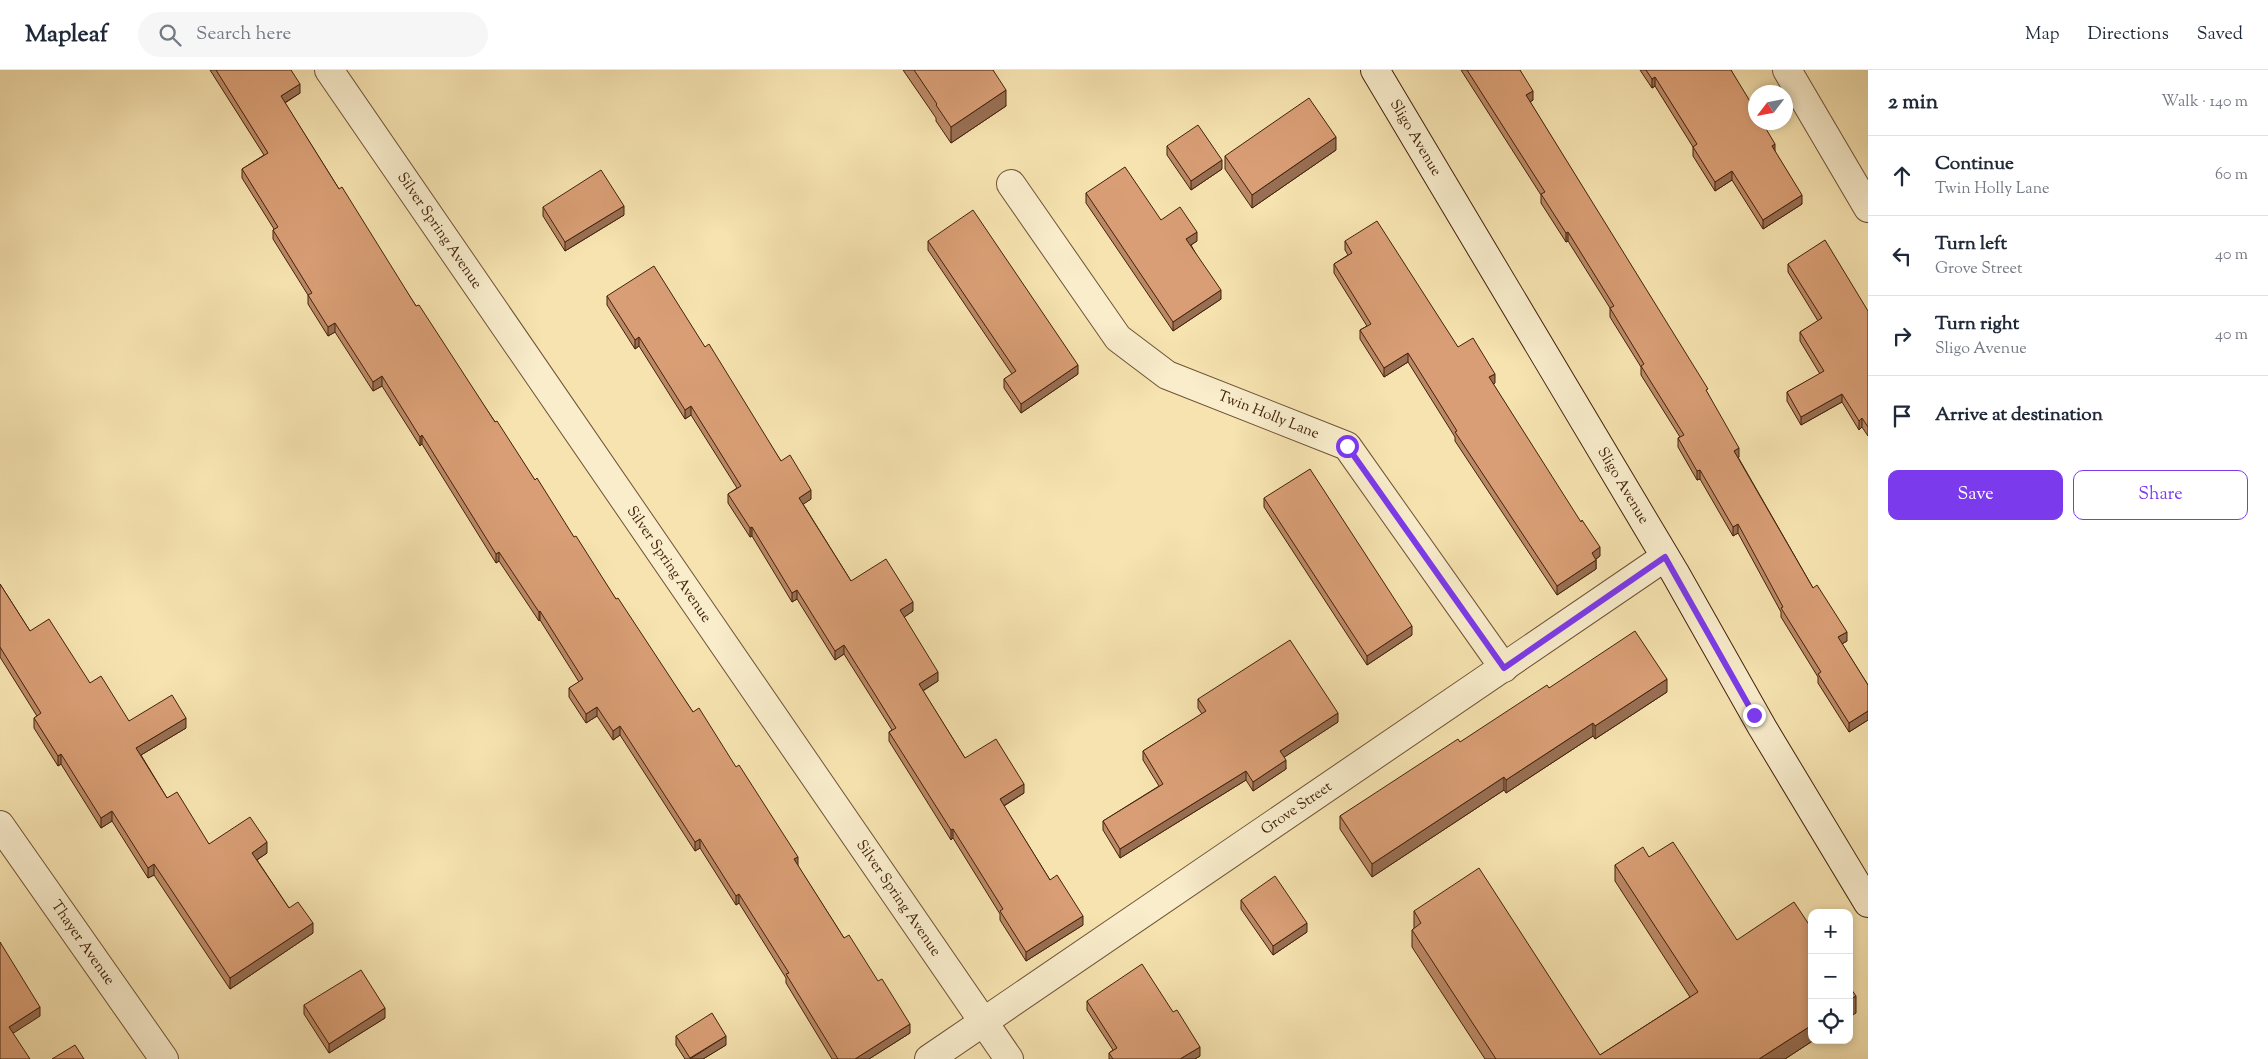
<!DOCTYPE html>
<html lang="en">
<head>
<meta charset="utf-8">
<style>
	body { margin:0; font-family:"Sorts Mill Goudy",serif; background:#f6f6f7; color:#1f2937 }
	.controls { position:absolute; right:15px; bottom:15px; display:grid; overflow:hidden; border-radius:10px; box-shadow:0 2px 8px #0003 }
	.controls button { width:45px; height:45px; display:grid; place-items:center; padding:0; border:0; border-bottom:1px solid #e0e1e3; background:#fff; color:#1f2937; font:25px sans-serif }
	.compass { position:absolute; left:1748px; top:15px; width:45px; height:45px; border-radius:50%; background:#fff; box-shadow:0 2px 8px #0003; rotate:238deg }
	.stop { position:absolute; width:15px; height:15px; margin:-11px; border:4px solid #7c3aed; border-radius:50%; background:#fff }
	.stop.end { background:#7c3aed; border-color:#fff; box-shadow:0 1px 5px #0008 }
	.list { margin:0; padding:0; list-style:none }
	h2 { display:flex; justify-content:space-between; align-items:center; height:65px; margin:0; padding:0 20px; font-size:21px }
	h2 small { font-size:16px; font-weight:400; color:#747a83 }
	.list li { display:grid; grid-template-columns:32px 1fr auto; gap:15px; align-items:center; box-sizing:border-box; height:80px; padding:0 20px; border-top:1px solid #e0e1e3 }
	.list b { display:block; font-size:19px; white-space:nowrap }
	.list p { margin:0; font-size:16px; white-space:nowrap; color:#747a83 }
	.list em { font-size:16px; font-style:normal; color:#747a83 }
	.actions { display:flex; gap:10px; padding:15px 20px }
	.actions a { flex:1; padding:11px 0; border:1px solid #7c3aed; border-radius:10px; text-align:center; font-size:18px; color:#7c3aed }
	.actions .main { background:#7c3aed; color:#fff }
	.icon { flex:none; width:28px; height:28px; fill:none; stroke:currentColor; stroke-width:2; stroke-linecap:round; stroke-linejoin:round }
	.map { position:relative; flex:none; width:1868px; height:989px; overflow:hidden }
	header { display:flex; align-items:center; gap:30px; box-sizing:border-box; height:70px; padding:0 25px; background:#fff; border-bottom:1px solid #e0e1e3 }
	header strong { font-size:24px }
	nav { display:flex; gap:28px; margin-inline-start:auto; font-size:18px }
	.search { width:350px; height:45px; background:#f6f6f7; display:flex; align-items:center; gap:12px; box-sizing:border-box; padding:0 18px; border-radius:28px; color:#747a83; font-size:19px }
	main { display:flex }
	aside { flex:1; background:#fff }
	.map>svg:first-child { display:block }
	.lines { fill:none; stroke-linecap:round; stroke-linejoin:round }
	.street-casing { stroke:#6f5236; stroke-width:30 }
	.secondary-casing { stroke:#42220d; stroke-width:30 }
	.street { stroke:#f9edcc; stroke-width:28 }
	.secondary { stroke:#f9edcc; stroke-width:28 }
	.wall { fill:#bb8865; stroke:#42220d }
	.shaded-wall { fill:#986f52; stroke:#42220d }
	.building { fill:#d99e75; stroke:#42220d }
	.route { stroke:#7c3aed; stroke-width:6 }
	.labels { text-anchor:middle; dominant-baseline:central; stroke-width:4; stroke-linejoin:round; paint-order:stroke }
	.street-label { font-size:15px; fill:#42220d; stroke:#f9edcc }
</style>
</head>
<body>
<header>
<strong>Mapleaf</strong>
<div class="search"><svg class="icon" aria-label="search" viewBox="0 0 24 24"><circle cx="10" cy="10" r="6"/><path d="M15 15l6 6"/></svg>Search here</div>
<nav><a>Map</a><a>Directions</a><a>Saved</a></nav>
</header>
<main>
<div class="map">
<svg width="1868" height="989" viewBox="0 0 1868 989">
	<rect width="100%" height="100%" fill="#f6e3b0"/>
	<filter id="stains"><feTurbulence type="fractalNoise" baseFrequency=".004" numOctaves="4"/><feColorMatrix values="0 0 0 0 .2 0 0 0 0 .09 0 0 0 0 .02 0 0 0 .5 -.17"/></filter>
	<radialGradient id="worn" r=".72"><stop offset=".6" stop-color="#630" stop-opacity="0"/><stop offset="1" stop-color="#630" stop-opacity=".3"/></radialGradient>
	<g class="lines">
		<g class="street-casing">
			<g id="street">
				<path id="s1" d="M329,0L1009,989"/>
				<path d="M1787,0L1868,138"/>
				<path id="s2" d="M1011,114L1118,268L1167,305L1347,376L1504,598"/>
				<path id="s3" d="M0,755L164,989"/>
				<path id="s4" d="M929,989L1665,487"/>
			</g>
		</g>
		<g class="secondary-casing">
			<g id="secondary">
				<path id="s5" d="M1375,0L1675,503L1762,657L1868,833"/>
			</g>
		</g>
		<use href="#street" class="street"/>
		<use href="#secondary" class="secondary"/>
	</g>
	<g class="wall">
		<path d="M210,0H291L300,23L285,33L339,119L416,236L798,796L844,868L910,963L869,989H832L786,913V908L739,833L736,835L700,778L695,781L620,665L613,670L597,646L586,653L569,627V618L579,612L540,550L539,551L499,491L496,493L422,374L420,376L382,316L373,321L335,262L328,266L308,234V225L273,169V160L274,159L242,108V99L264,85Z"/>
		<path d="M903,0H993L1006,36L951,73L936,51V48Z"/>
		<path d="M1461,0H1520L1533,30L1530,32L1708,324L1739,387H1738L1813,518L1847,571L1842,574L1868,615V650L1849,662L1818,613V607L1781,547V542L1738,463L1733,466L1700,409L1697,410L1678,377V368L1680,367L1641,305V297L1610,247V238L1568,171L1566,172L1541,133V125Z"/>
		<path d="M1640,0H1731L1802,134L1763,159L1732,110L1715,121L1693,86V77L1655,16L1652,18Z"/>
		<path d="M1167,76L1222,99L1191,120L1167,85Z"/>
		<path d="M1336,80L1252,138L1225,99V86Z"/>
		<path d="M1086,123L1161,150L1197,171L1191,175L1221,229L1173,261L1086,133Z"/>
		<path d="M543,137L624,145L565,181L543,146Z"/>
		<path d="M928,171L1078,304L1021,343L1004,318V309L1012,304L928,180Z"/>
		<path d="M1345,171L1458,277L1495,313L1493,314L1600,486L1596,489V499L1557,525L1455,371V367L1408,292L1384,307L1360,269V260L1367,256L1334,203V194L1348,185L1345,180Z"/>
		<path d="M1788,194L1868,241V366L1862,357L1859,360L1842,332L1801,355L1787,331V322L1820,304L1800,271V262L1818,251L1788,202Z"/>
		<path d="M607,226L705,277L781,391L811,429L803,434L851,511L913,541L904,547L938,611L923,621L965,688L1024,723L1004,736L1050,810L1083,855L1026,891L1000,850V844L953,768L951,770L889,671V662L892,660L844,584L835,590L797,529L792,532L752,466L750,467L728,433V424L737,418L691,345L685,349L639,276L635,279L607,235Z"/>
		<path d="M1264,428L1412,565L1367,595L1264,437Z"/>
		<path d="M0,514L30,561L90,613L129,651L186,658L141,685L167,728L209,774L267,783L257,790L289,838L313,863L230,919L154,805L148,808L112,751L101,758L61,694L58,696L34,658V648L37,646L0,587Z"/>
		<path d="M1549,618L1667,622L1595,669L1593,666L1506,723L1504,720L1372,807L1340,759V746Z"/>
		<path d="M1198,629L1338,652L1284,687L1286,699L1253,721L1246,710L1120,788L1103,760V751L1159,716L1143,690V681L1202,644L1198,638Z"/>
		<path d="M1649,787L1737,870L1812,970H1814L1785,989H1485L1412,877V860L1414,858V841L1600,985L1690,927L1615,811V795Z"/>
		<path d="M1241,830L1307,862L1273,885L1241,839Z"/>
		<path d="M1087,931L1200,986L1195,989H1109V983L1113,980L1087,940Z"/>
		<path d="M304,935L385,948L329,983L304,944Z"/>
		<path d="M676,966L726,975L703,989H685L676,975Z"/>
	</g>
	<g class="shaded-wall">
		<path d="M1655,7V16L1652,18V9Z"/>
		<path d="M300,14V23L281,35V26Z"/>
		<path d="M1006,20V36L951,73V57Z"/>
		<path d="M1533,21V30L1526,34V25Z"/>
		<path d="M1336,67V80L1252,138V125Z"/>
		<path d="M1775,74V83L1772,76Z"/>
		<path d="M1222,90V99L1191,120V111Z"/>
		<path d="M1732,101V110L1715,121V112Z"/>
		<path d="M1802,125V134L1763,159V150Z"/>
		<path d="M624,136V145L565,181V172Z"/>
		<path d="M1197,162V171L1186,178V169Z"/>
		<path d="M1568,162V171L1566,172V163Z"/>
		<path d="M1221,220V229L1173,261V252Z"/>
		<path d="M335,253V262L328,266V257Z"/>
		<path d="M639,267V276L635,279V270Z"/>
		<path d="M1408,283V292L1384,307V298Z"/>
		<path d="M1078,295V304L1021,343V334Z"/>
		<path d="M1495,304V313L1489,316V307Z"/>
		<path d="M382,306V316L373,321V312Z"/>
		<path d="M1842,324V332L1801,355V347Z"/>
		<path d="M691,336V345L685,349V340Z"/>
		<path d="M1862,348V357L1859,360V351Z"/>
		<path d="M422,365V374L420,376V367Z"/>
		<path d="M1739,378V387L1734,390V381Z"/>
		<path d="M1700,400V409L1697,410V401Z"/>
		<path d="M811,420V429L799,437V428Z"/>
		<path d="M1738,454V463L1733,466V457Z"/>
		<path d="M752,457V466L750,467V458Z"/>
		<path d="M1600,477V486L1592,492V483Z"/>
		<path d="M499,482V491L496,493V484Z"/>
		<path d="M1596,490V499L1557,525V516Z"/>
		<path d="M797,520V529L792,532V523Z"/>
		<path d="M913,532V541L900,550V540Z"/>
		<path d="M540,541V550L539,551V542Z"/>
		<path d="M1412,556V565L1367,595V586Z"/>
		<path d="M1847,562V571L1838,576V567Z"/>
		<path d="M844,575V584L835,590V581Z"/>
		<path d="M938,602V611L919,623V614Z"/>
		<path d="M1667,609V622L1595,669V656Z"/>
		<path d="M597,637V646L586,653V644Z"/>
		<path d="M1868,641V650L1849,662V653Z"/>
		<path d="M1338,643V652L1280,690V681Z"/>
		<path d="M186,648V658L136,688V678Z"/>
		<path d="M1593,653V666L1506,723V710Z"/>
		<path d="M620,656V665L613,670V661Z"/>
		<path d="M61,684V694L58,696V686Z"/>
		<path d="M1286,690V699L1253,721V712Z"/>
		<path d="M1246,701V710L1120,788V779Z"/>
		<path d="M1504,707V720L1372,807V794Z"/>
		<path d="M1024,714V723L1000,738V729Z"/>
		<path d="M112,741V751L101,758V748Z"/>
		<path d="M953,759V768L951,770V760Z"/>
		<path d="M700,769V778L695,781V772Z"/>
		<path d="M267,772V783L252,793V783Z"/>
		<path d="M798,787V796L794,789Z"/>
		<path d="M154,794V805L148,808V798Z"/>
		<path d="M739,824V833L736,835V826Z"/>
		<path d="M1083,846V855L1026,891V882Z"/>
		<path d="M313,853V863L230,919V908Z"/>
		<path d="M1307,853V862L1273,885V876Z"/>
		<path d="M1856,926V943L1849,947V930Z"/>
		<path d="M40,937V946L9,966V957Z"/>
		<path d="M385,938V948L329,983V974Z"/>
		<path d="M910,954V963L869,989H855Z"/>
		<path d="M1812,955V970H1814L1785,989H1759Z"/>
		<path d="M726,966V975L703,989H690Z"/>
		<path d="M1200,977V986L1195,989H1180Z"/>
	</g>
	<g class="building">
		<path d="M216,0H291L300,14L281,26L339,119L342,117L416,236L419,235L495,352L497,351L535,410L537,408L574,467L576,466L616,529L618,528L693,642L699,638L736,697L739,695L798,787L794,789L844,868L849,865L878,911L882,909L910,954L855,989H838L786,904L789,903L739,824L736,826L700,769L695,772L620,656L613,661L597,637L586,644L569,618L583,609L540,541L539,542L499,482L496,484L422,365L420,367L382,306L373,312L335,253L328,257L308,225L312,223L273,160L278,157L242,99L268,83Z"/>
		<path d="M914,0H993L1006,20L951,57L936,35L937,34Z"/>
		<path d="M1467,0H1520L1533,21L1526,25L1708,319L1706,320L1739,378L1734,381L1813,518L1817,515L1847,562L1838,567L1868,615V641L1849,653L1818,604L1821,602L1781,538L1783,537L1738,454L1733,457L1700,400L1697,401L1678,368L1684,365L1641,296L1644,294L1610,238L1614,236L1568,162L1566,163L1541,124L1545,122Z"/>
		<path d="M1646,0H1731L1756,41V52H1762L1775,74L1772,76L1802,125L1763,150L1732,101L1715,112L1693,77L1697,74L1655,7L1652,9Z"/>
		<path d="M1309,28L1336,67L1252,125L1225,86Z"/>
		<path d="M1198,55L1222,90L1191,111L1167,76Z"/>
		<path d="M1125,97L1161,150L1180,137L1197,162L1186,169L1221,220L1173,252L1086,123Z"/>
		<path d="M601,100L624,136L565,172L543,137Z"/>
		<path d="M973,140L1078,295L1021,334L1004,309L1016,301L928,171Z"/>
		<path d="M1377,151L1458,277L1473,268L1495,304L1489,307L1581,452L1582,450L1600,477L1592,483L1596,490L1557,516L1455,362L1457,361L1408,283L1384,298L1360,260L1371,254L1334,194L1352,183L1345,171Z"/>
		<path d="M1825,170L1868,241V357L1862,348L1859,351L1842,324L1801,347L1787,322L1824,301L1800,262L1822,248L1788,194Z"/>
		<path d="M654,196L705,277L709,274L781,391L790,385L811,420L799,428L851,511L886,489L913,532L900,540L938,602L919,614L965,688L996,669L1024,714L1000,729L1050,810L1057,805L1083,846L1026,882L1000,841L1003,839L953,759L951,760L889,662L896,658L844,575L835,581L797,520L792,523L752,457L750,458L728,424L741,416L691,336L685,340L639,267L635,270L607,226Z"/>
		<path d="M1310,399L1412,556L1367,586L1264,428Z"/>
		<path d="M0,514L30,561L49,549L90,613L101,606L129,651L172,625L186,648L136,678L167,728L177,722L209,774L250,747L267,772L252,783L289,838L298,832L313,853L230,908L154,794L148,798L112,741L101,748L61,684L58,686L34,648L41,643L0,577Z"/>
		<path d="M1635,561L1667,609L1595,656L1593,653L1506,710L1504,707L1372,794L1340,746L1458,669L1460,672L1547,615L1549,618Z"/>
		<path d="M1290,570L1338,643L1280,681L1286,690L1253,712L1246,701L1120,779L1103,751L1163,714L1143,681L1206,641L1198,629Z"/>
		<path d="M1673,772L1737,870L1794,832L1812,859V955L1759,989H1496L1412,860L1421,853L1414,841L1479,798L1600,985L1698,922L1615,795L1643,777L1649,787Z"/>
		<path d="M1275,806L1307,853L1273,876L1241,830Z"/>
		<path d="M0,872L40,937L9,957L30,989H0Z"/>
		<path d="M1142,894L1173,942L1177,940L1200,977L1180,989H1113L1109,983L1117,978L1087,931Z"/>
		<path d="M361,900L385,938L329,974L304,935Z"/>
		<path d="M1849,916L1856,926L1849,930Z"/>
		<path d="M712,943L726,966L690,988L676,966Z"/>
		<path d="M75,975L84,989H52Z"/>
	</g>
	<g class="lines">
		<path class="route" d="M1347,376L1504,598L1665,487L1754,645"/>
	</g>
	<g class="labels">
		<g class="street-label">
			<text stroke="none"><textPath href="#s5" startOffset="79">Sligo Avenue</textPath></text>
			<text stroke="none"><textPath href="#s1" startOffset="195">Silver Spring Avenue</textPath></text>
			<text stroke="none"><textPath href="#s2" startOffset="358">Twin Holly Lane</textPath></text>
			<text stroke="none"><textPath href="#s5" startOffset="484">Sligo Avenue</textPath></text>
			<text stroke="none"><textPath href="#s1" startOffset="600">Silver Spring Avenue</textPath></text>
			<text stroke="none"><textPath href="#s4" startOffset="445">Grove Street</textPath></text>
			<text stroke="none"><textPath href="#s1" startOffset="1005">Silver Spring Avenue</textPath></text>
			<text stroke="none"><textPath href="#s3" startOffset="144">Thayer Avenue</textPath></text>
		</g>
	</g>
	<rect width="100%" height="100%" filter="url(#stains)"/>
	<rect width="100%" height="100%" fill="url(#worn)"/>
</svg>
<div class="controls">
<button>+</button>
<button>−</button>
<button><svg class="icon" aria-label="locate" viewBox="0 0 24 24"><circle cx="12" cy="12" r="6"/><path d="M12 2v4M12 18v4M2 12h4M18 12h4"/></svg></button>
</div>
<svg class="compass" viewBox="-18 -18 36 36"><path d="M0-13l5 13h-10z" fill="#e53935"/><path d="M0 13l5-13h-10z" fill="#747a83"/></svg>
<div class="stop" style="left:1347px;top:376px"></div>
<div class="stop end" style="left:1754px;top:645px"></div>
</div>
<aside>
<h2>2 min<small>Walk · 140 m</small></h2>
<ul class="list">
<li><svg class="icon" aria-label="ahead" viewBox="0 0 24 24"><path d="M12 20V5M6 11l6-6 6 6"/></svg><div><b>Continue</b><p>Twin Holly Lane</p></div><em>60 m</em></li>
<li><svg class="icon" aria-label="left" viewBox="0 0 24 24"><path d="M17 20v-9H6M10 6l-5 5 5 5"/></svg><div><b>Turn left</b><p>Grove Street</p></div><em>40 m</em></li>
<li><svg class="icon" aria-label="right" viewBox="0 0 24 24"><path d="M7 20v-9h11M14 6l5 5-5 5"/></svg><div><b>Turn right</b><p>Sligo Avenue</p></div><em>40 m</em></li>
<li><svg class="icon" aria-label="arrive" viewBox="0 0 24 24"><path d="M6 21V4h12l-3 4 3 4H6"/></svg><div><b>Arrive at destination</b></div></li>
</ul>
<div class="actions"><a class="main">Save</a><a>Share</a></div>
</aside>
</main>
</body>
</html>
